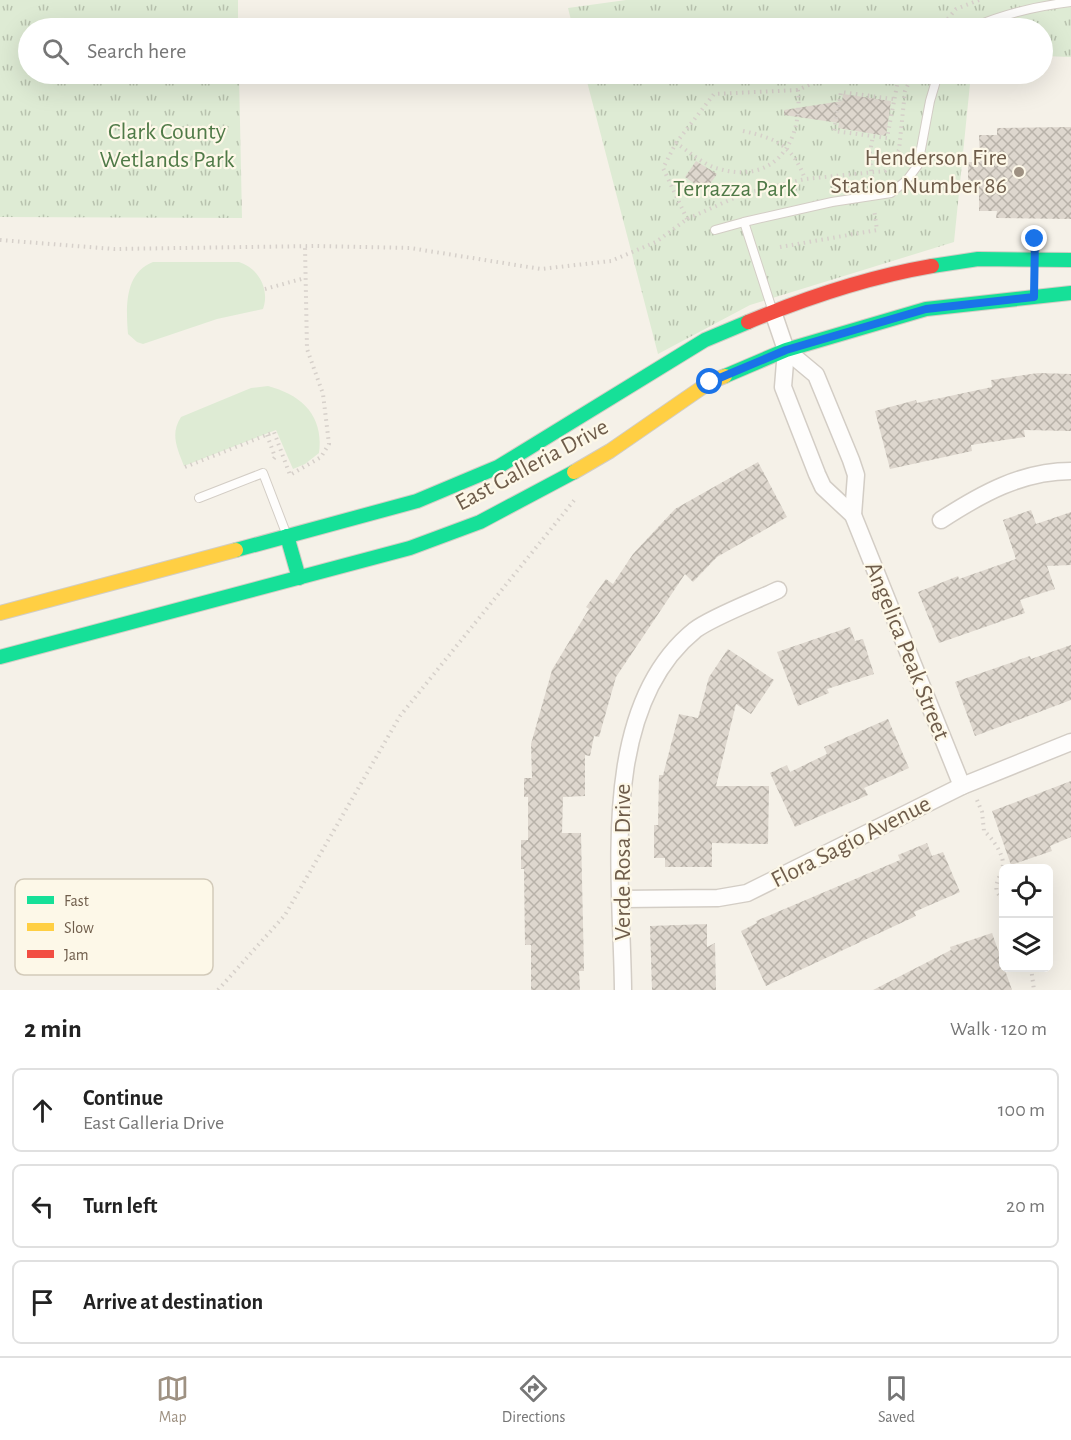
<!DOCTYPE html>
<html lang="en">
<head>
<meta charset="utf-8">
<style>
	body { margin:0; font-family:"Alegreya Sans",sans-serif; background:#f6f6f6; color:#222 }
	.controls { position:absolute; right:18px; bottom:18px; display:grid; overflow:hidden; border-radius:9px; box-shadow:0 6px 24px #0002 }
	.controls button { width:54px; height:54px; display:grid; place-items:center; padding:0; border:0; border-bottom:2px solid #e0e0e0; background:#fff; color:#222; font:30px sans-serif }
	.stop { position:absolute; width:18px; height:18px; margin:-14px; border:4px solid #1a73e8; border-radius:50%; background:#fff }
	.stop.end { background:#1a73e8; border-color:#fff; box-shadow:0 2px 6px #0008 }
	.list { margin:0; padding:0; list-style:none }
	h2 { display:flex; justify-content:space-between; align-items:center; height:78px; margin:0; padding:0 24px; font-size:26px }
	h2 small { font-size:20px; font-weight:400; color:#767676 }
	.list li { display:grid; grid-template-columns:39px 1fr auto; gap:18px; align-items:center; box-sizing:border-box; height:84px; margin:0 12px 12px; padding:0 12px; border:2px solid #e0e0e0; border-radius:9px }
	.list b { display:block; font-size:22px; white-space:nowrap }
	.list p { margin:0; font-size:20px; white-space:nowrap; color:#767676 }
	.list em { font-size:20px; font-style:normal; color:#767676 }
	.icon { flex:none; width:33px; height:33px; fill:none; stroke:currentColor; stroke-width:2; stroke-linecap:round; stroke-linejoin:round }
	.map { position:relative; flex:none; width:1071px; height:990px; overflow:hidden }
	.search { position:absolute; background:#fff; box-shadow:0 6px 24px #0002; left:18px; right:18px; top:18px; height:66px; display:flex; align-items:center; gap:15px; box-sizing:border-box; padding:0 21px; border-radius:33px; color:#767676; font-size:22px }
	.sheet { height:366px; background:#fff }
	nav { display:flex; justify-content:space-around; align-items:center; box-sizing:border-box; height:84px; border-top:2px solid #e0e0e0; background:#fff; font-size:16px; color:#767676 }
	nav a { display:grid; justify-items:center; gap:3px }
	nav .on { color:#9e9182 }
	.map>svg:first-child { display:block }
	.grass { fill:#deebd4 }
	.park { fill:url(#park-tufts) }
	.building { fill:url(#building-cross-hatch) }
	.lines { fill:none; stroke-linecap:round; stroke-linejoin:round }
	.lane-casing { stroke:#d3cdc5; stroke-width:10 }
	.street-casing { stroke:#d3cdc5; stroke-width:19 }
	.fast-casing { stroke:#d2cdc4; stroke-width:16 }
	.slow-casing { stroke:#d2cdc4; stroke-width:16 }
	.jam-casing { stroke:#d2cdc4; stroke-width:16 }
	.path { stroke:#d6d0ca; stroke-width:4; stroke-dasharray:1.5 4.5; stroke-linecap:butt }
	.lane { stroke:#fefdfc; stroke-width:8 }
	.street { stroke:#fefdfc; stroke-width:16 }
	.fast { stroke:#16e098; stroke-width:14 }
	.slow { stroke:#ffcf43; stroke-width:14 }
	.jam { stroke:#f24e42; stroke-width:14 }
	.route { stroke:#1a73e8; stroke-width:8 }
	.poi-dot { fill:#9e9182; stroke:#fdf8e8; stroke-width:2 }
	.labels { text-anchor:middle; dominant-baseline:central; stroke-width:4.5; stroke-linejoin:round; paint-order:stroke }
	.park-label { font-size:24px; fill:#4f7a47; stroke:#fdf8e8 }
	.poi-label { font-size:24px; fill:#6f5d4b; stroke:#fdf8e8; text-anchor:end }
	.street-label { font-size:24px; fill:#6f5d4b; stroke:#fdf8e8 }
	.key { fill:#fdf8e8; stroke:#d2cab9; stroke-width:1.5 }
	.key-label { font-size:16px; fill:#6f5d4b }
</style>
</head>
<body>
<div class="map">
<svg width="1071" height="990" viewBox="0 0 1071 990">
	<defs>
		<pattern id="park-tufts" width="24" height="20" patternUnits="userSpaceOnUse" patternTransform="scale(1.5)"><rect width="24" height="20" fill="#deebd4"/><path d="M3 7l-1-3M5 7V3M7 7l1-3M15 17l-1-3M17 17v-4M19 17l1-3" fill="none" stroke="#b8c2ae"/></pattern>
		<pattern id="building-cross-hatch" width="8" height="8" patternUnits="userSpaceOnUse" patternTransform="scale(1.5)"><rect width="8" height="8" fill="#ded7ce"/><path d="M0 0l8 8M0 8l8-8" fill="none" stroke="#b8b2a9"/></pattern>
	</defs>
	<rect width="100%" height="100%" fill="#f5f1e8"/>
	<g class="grass">
		<path d="M153,262H239C259,268 270,290 263,309L217,319L143,344L137,342L128,334C126,308 124,273 153,262Z"/>
		<path d="M268,386C302,395 324,416 319,453L305,464L293,469L276,430L184,466C177,448 170,434 181,417L251,388Z"/>
	</g>
	<g class="park">
		<path d="M0,0H238V28H28V74H239L242,218L0,217Z"/>
		<path d="M626,0H1071V57L1043,56L1042,28H573L568,8Z"/>
		<path d="M585,74H971L954,242L750,305L658,354Z"/>
	</g>
	<g class="building">
		<path d="M843,94L891,101L886,136L838,128L839,123L784,115V110L842,101Z"/>
		<path d="M1071,127V219L996,218L997,211H979V182H968V162H980L979,135H997V128Z"/>
		<path d="M696,161L717,174L705,191L685,177Z"/>
		<path d="M1038,373L1071,374V431L1024,430L1025,437L971,445L972,451L890,469L875,411L916,400L917,403L992,387L991,380Z"/>
		<path d="M758,462L787,517L717,557L693,582L685,574L616,677L599,737L594,736L590,756L585,755V796L563,797L562,833H581L584,971H579L580,990H531V945H525L524,869H521V840H528V797H524V778H532L531,744L552,670L589,609L586,607L606,579L613,584L633,554L675,509Z"/>
		<path d="M1031,510L1036,524L1071,512V565L1047,566L1055,589L1020,600L1025,613L939,643L918,592L958,576L959,579L1016,559L1003,520Z"/>
		<path d="M850,627L855,641L863,639L874,674L827,689L829,693L798,706L777,652Z"/>
		<path d="M1071,645V700L975,736L955,682L1030,656L1031,659Z"/>
		<path d="M728,649L774,680L751,714L736,704L716,786H769L768,844L712,843V867H665V858H654V825H658L659,775H663L679,714L698,718L709,677Z"/>
		<path d="M888,719L909,768L864,788L868,795L795,827L770,773L787,765L790,772L827,754L824,747Z"/>
		<path d="M1071,781V837L1050,846L1052,851L1011,865L992,811Z"/>
		<path d="M927,843L932,856L943,852L960,892L914,912L916,916L766,986L741,931L757,923L756,921L900,860L898,855Z"/>
		<path d="M707,924V947L715,943L716,990H652L650,926Z"/>
		<path d="M992,933L1012,990H873L951,950L950,947Z"/>
	</g>
	<g class="lines">
		<g class="lane-casing">
			<g id="lane">
				<path d="M971,28C1003,14 1037,6 1071,2"/>
				<path d="M715,230L744,222"/>
				<path d="M1035,239V257"/>
				<path d="M772,309L744,222L832,202L891,193L907,180L918,165L930,101L938,74"/>
				<path d="M199,498L263,473L286,533"/>
			</g>
		</g>
		<g class="street-casing">
			<g id="street">
				<path d="M773,312L786,350L783,387L817,474L823,487L853,515L962,786"/>
				<path d="M786,350L816,375L851,460L856,475L853,515"/>
				<path d="M941,520C981,494 1022,471 1071,471"/>
				<path d="M622,899L718,898L747,893L962,786L1071,742"/>
				<path d="M623,990C622,878 597,709 695,630C712,617 757,600 778,590"/>
			</g>
		</g>
		<g class="fast-casing">
			<g id="fast">
				<path d="M932,266L978,259L1071,260"/>
				<path d="M725,376L786,350L926,309L1071,293"/>
				<path d="M287,536L299,578"/>
				<path d="M236,550L417,501L498,467L705,340L748,322"/>
				<path d="M0,657L410,548L480,522L574,472"/>
			</g>
		</g>
		<g class="slow-casing">
			<g id="slow">
				<path d="M574,472L610,451L710,382L725,376"/>
				<path d="M0,613L236,550"/>
			</g>
		</g>
		<g class="jam-casing">
			<path id="jam" d="M748,322C808,297 868,277 932,266"/>
		</g>
		<g class="path">
			<path d="M940,28L956,9L979,0"/>
			<path d="M893,99L841,92L834,131L887,138L899,75L896,74"/>
			<path d="M743,131C776,138 793,146 805,179"/>
			<path d="M676,143L714,94L798,90"/>
			<path d="M872,183L870,152L873,136"/>
			<path d="M687,219L663,168L676,143C688,151 703,164 716,168C774,186 803,143 798,90L832,74"/>
			<path d="M0,240L114,249L315,246L410,248L541,269L611,261L656,242L687,219L743,194L805,179L885,171L899,150L905,91L913,74"/>
			<path d="M780,247L877,230L874,209"/>
			<path d="M265,289L305,278"/>
			<path d="M267,435L275,457L271,462"/>
			<path d="M185,467L274,432L290,475L321,457L329,444L323,394L307,349L305,246"/>
			<path d="M977,800L982,812L984,831C992,838 1003,853 1003,864C1002,877 988,889 1004,899"/>
			<path d="M1031,968L1034,990"/>
			<path d="M218,990L285,915L400,716L576,498"/>
		</g>
		<use href="#lane" class="lane"/>
		<use href="#street" class="street"/>
		<use href="#fast" class="fast"/>
		<use href="#slow" class="slow"/>
		<use href="#jam" class="jam"/>
	</g>
	<g class="lines">
		<path class="route" d="M710,382L786,350L926,309L1034,297L1035,239"/>
	</g>
	<circle class="poi-dot" cx="1019" cy="172" r="6"/>
	<g class="labels">
		<g class="park-label">
			<text x="167" y="132">Clark County<tspan x="167" dy="28">Wetlands Park</tspan></text>
			<text x="735" y="189">Terrazza Park</text>
		</g>
		<g class="poi-label">
			<text x="1007" y="158">Henderson Fire<tspan x="1007" dy="28">Station Number 86</tspan></text>
		</g>
		<g class="street-label">
			<text transform="translate(532 465) rotate(-28)">East Galleria Drive</text>
			<text transform="translate(907 651) rotate(68)">Angelica Peak Street</text>
			<text transform="translate(851 842) rotate(-27)">Flora Sagio Avenue</text>
			<text transform="translate(623 862) rotate(-90)">Verde Rosa Drive</text>
		</g>
	</g>
	<rect x="15" y="879" width="198" height="96" rx="9" class="key"/>
	<rect x="27" y="896" width="27" height="8" fill="#16e098"/>
	<rect x="27" y="923" width="27" height="8" fill="#ffcf43"/>
	<rect x="27" y="950" width="27" height="8" fill="#f24e42"/>
	<g class="key-label">
		<text x="64" y="906">Fast</text>
		<text x="64" y="933">Slow</text>
		<text x="64" y="960">Jam</text>
	</g>
</svg>
<div class="controls">
<button><svg class="icon" aria-label="locate" viewBox="0 0 24 24"><circle cx="12" cy="12" r="6"/><path d="M12 2v4M12 18v4M2 12h4M18 12h4"/></svg></button>
<button><svg class="icon" aria-label="layers" viewBox="0 0 24 24"><path d="M12 4l9 5-9 5-9-5zM3 14l9 5 9-5"/></svg></button>
</div>
<div class="stop" style="left:710px;top:382px"></div>
<div class="stop end" style="left:1035px;top:239px"></div>
<div class="search"><svg class="icon" aria-label="search" viewBox="0 0 24 24"><circle cx="10" cy="10" r="6"/><path d="M15 15l6 6"/></svg>Search here</div>
</div>
<section class="sheet">
<h2>2 min<small>Walk · 120 m</small></h2>
<ul class="list">
<li><svg class="icon" aria-label="ahead" viewBox="0 0 24 24"><path d="M12 20V5M6 11l6-6 6 6"/></svg><div><b>Continue</b><p>East Galleria Drive</p></div><em>100 m</em></li>
<li><svg class="icon" aria-label="left" viewBox="0 0 24 24"><path d="M17 20v-9H6M10 6l-5 5 5 5"/></svg><div><b>Turn left</b></div><em>20 m</em></li>
<li><svg class="icon" aria-label="arrive" viewBox="0 0 24 24"><path d="M6 21V4h12l-3 4 3 4H6"/></svg><div><b>Arrive at destination</b></div></li>
</ul>
</section>
<nav>
<a class="on"><svg class="icon" aria-label="map" viewBox="0 0 24 24"><path d="M3 6l6-2 6 2 6-2v14l-6 2-6-2-6 2zM9 4v14M15 6v14"/></svg>Map</a>
<a><svg class="icon" aria-label="directions" viewBox="0 0 24 24"><path d="M12 3l9 9-9 9-9-9zM9 14v-3h6M13 9l2 2-2 2"/></svg>Directions</a>
<a><svg class="icon" aria-label="saved" viewBox="0 0 24 24"><path d="M7 4h10v16l-5-4-5 4z"/></svg>Saved</a>
</nav>
</body>
</html>
